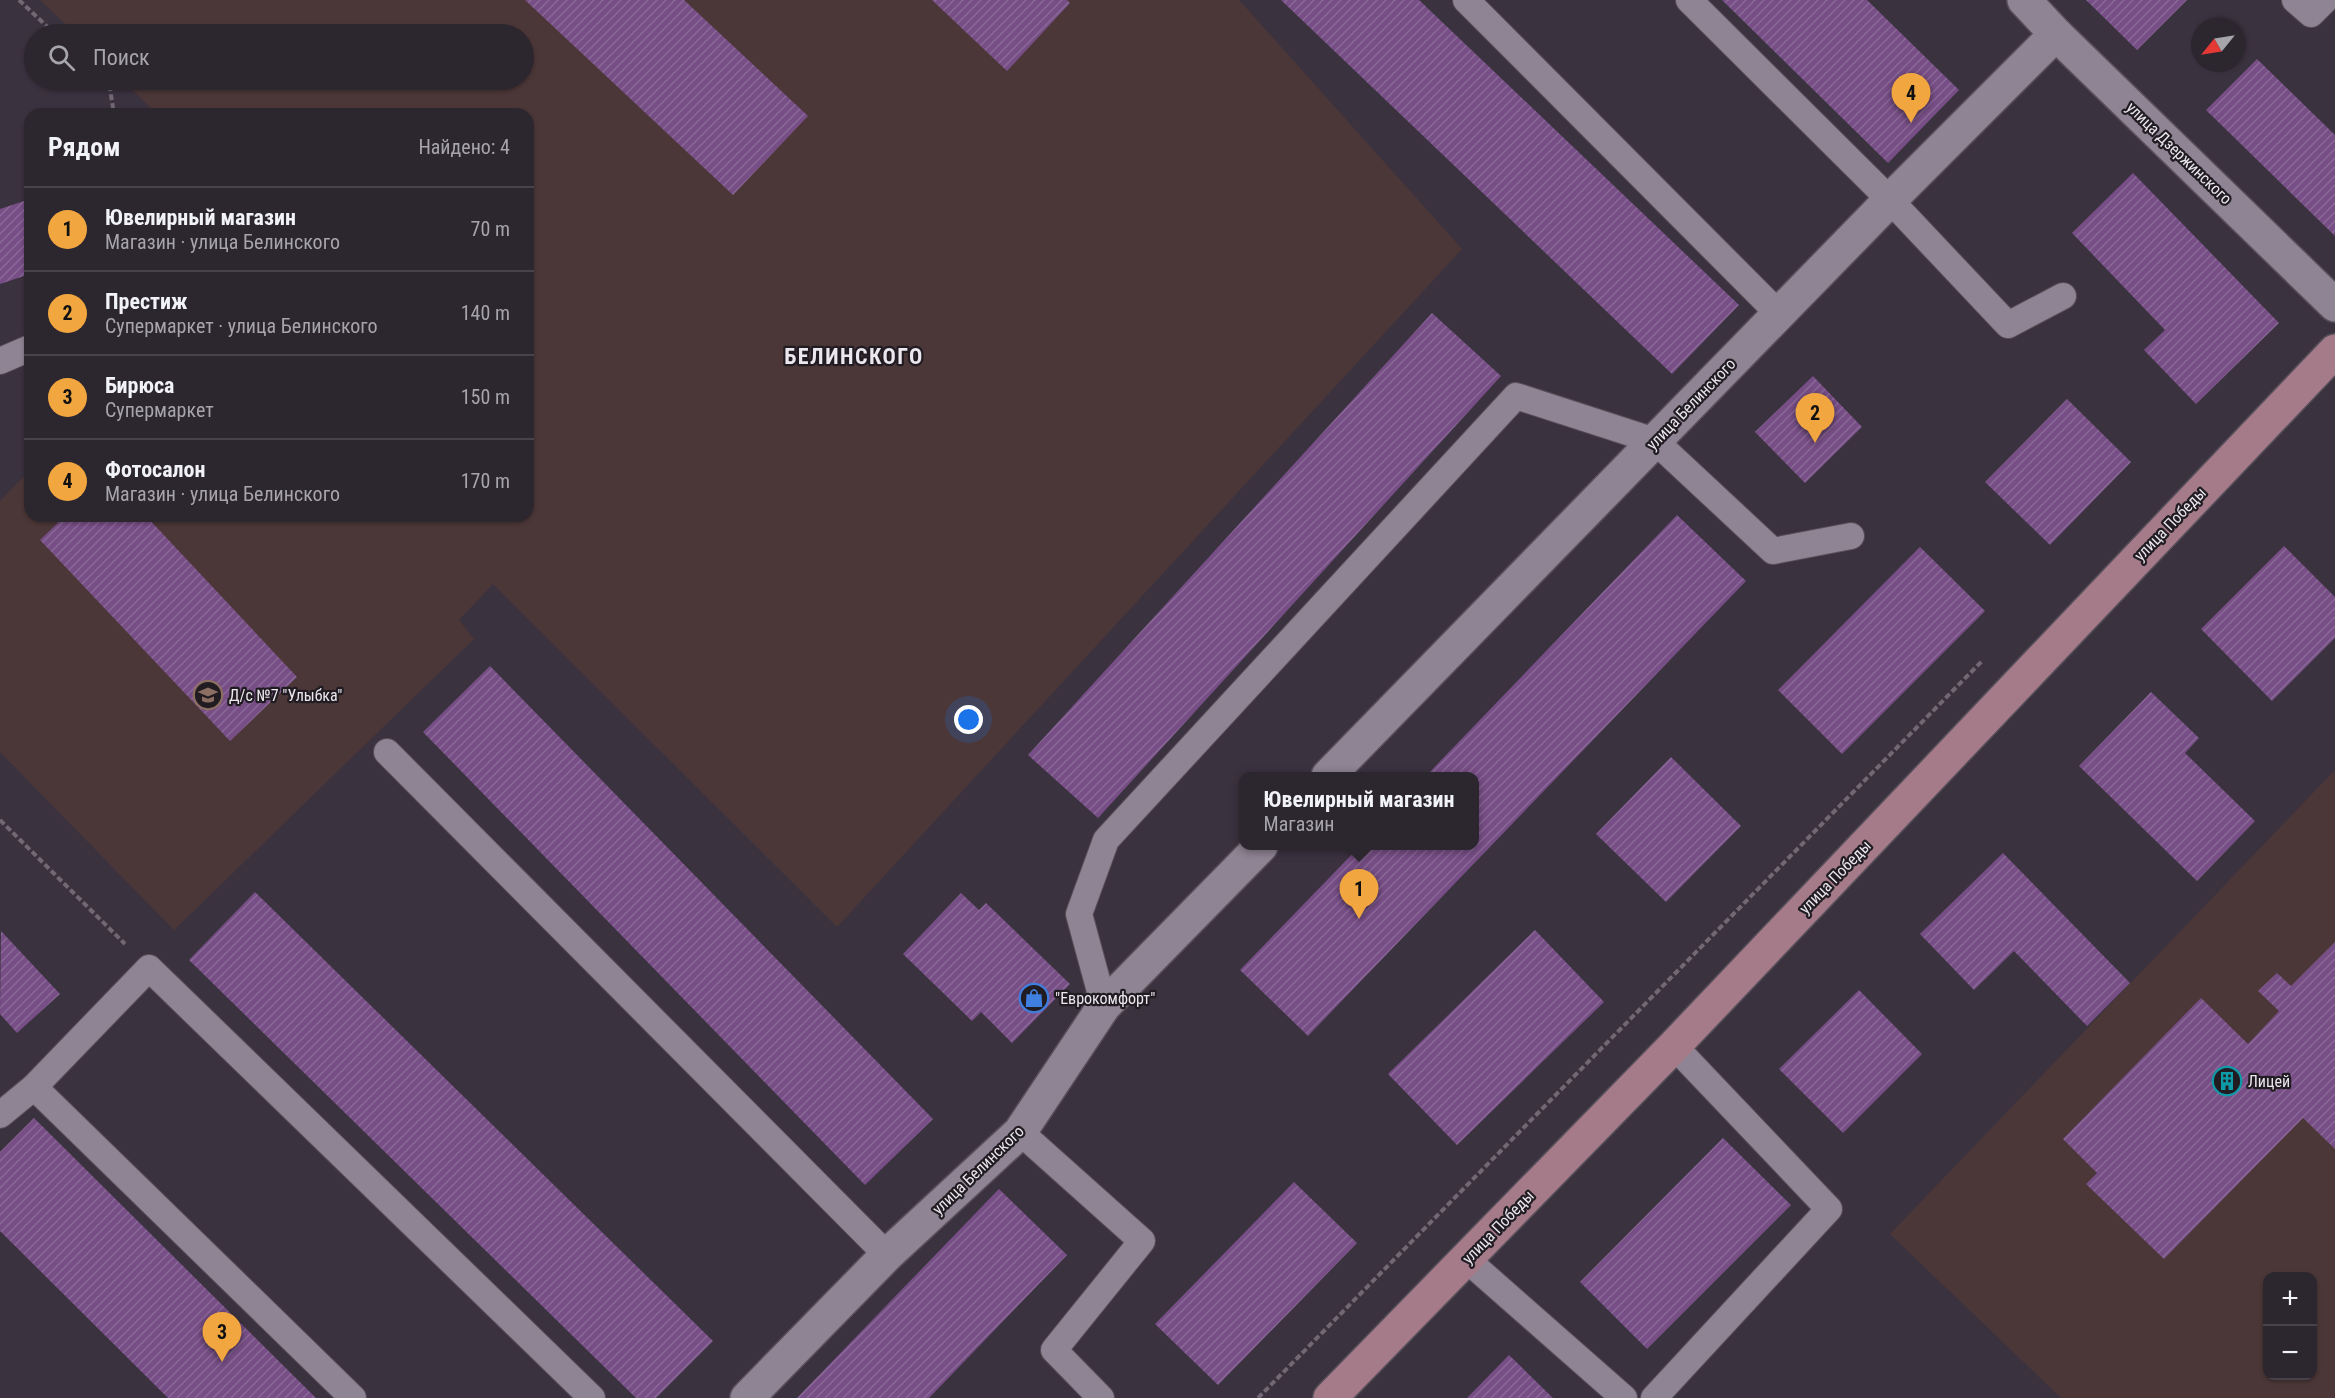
<!DOCTYPE html>
<html lang="ru">
<head>
<meta charset="utf-8">
<style>
	body { margin:0; font-family:"Roboto Condensed",sans-serif; background:#342e37; color:#f1f3f6 }
	.controls { position:absolute; right:18px; bottom:18px; display:grid; overflow:hidden; border-radius:12px; box-shadow:0 2px 4px #0004 }
	.controls button { width:54px; height:54px; display:grid; place-items:center; padding:0; border:0; border-bottom:2px solid #48434b; background:#2c262f; color:#f1f3f6; font:30px sans-serif }
	.compass { position:absolute; left:2191px; top:18px; width:54px; height:54px; border-radius:50%; background:#2c262f; box-shadow:0 2px 4px #0004; rotate:240deg }
	.you { position:absolute; left:969px; top:720px; width:21px; height:21px; margin:-15px; border:4px solid #fff; border-radius:50%; background:#1a73e8; box-shadow:0 0 0 9px #1a73e833 }
	.badge { display:grid; place-items:center; width:39px; height:39px; border-radius:50%; background:#f1a640; color:#111; font-size:20px; font-weight:700 }
	.pin { position:absolute; translate:-50% -50px; filter:drop-shadow(0 2px 3px #0008) }
	.pin::after { content:''; position:absolute; top:32px; width:21px; height:18px; background:inherit; clip-path:polygon(0 0,100% 0,50% 100%) }
	.popup { position:absolute; left:1239px; top:772px; width:240px; height:78px; box-sizing:border-box; display:grid; place-content:center; border-radius:12px; background:#2c262f; filter:drop-shadow(0 2px 4px #0005); font-size:20px; white-space:nowrap; color:#a6a5aa }
	.popup b { font-size:22px; color:#f1f3f6 }
	.popup::after { content:''; position:absolute; left:50%; top:100%; margin-left:-12px; border:12px solid transparent; border-top-color:#2c262f }
	.list { margin:0; padding:0; list-style:none }
	h2 { display:flex; justify-content:space-between; align-items:center; height:78px; margin:0; padding:0 24px; font-size:26px }
	h2 small { font-size:20px; font-weight:400; color:#a6a5aa }
	.list li { display:grid; grid-template-columns:39px 1fr auto; gap:18px; align-items:center; box-sizing:border-box; height:84px; padding:0 24px; border-top:2px solid #48434b }
	.list b { display:block; font-size:22px; white-space:nowrap }
	.list p { margin:0; font-size:20px; white-space:nowrap; color:#a6a5aa }
	.list em { font-size:20px; font-style:normal; color:#a6a5aa }
	.icon { flex:none; width:33px; height:33px; fill:none; stroke:currentColor; stroke-width:2; stroke-linecap:round; stroke-linejoin:round }
	.map { position:relative; flex:none; width:2335px; height:1398px; overflow:hidden }
	.search { position:absolute; background:#2c262f; box-shadow:0 2px 4px #0004; left:24px; top:24px; width:510px; height:66px; display:flex; align-items:center; gap:15px; box-sizing:border-box; padding:0 21px; border-radius:33px; color:#a6a5aa; font-size:22px }
	.panel { position:absolute; background:#2c262f; box-shadow:0 2px 4px #0004; left:24px; top:108px; width:510px; height:414px; border-radius:18px }
	.map>svg:first-child { display:block }
	.education { fill:#4c3738; fill-rule:evenodd }
	.building { fill:url(#building-hatch) }
	.lines { fill:none; stroke-linecap:round; stroke-linejoin:round }
	.lane-casing { stroke:#574f5a; stroke-width:28 }
	.street-casing { stroke:#574f5a; stroke-width:36 }
	.secondary-casing { stroke:#574f5a; stroke-width:36 }
	.path { stroke:#716874; stroke-width:4; stroke-dasharray:6 3; stroke-linecap:butt }
	.lane { stroke:#8f8493; stroke-width:26 }
	.street { stroke:#8f8493; stroke-width:33 }
	.secondary { stroke:#a57b89; stroke-width:33 }
	.labels { text-anchor:middle; dominant-baseline:central; stroke-width:4.5; stroke-linejoin:round; paint-order:stroke }
	.street-label { font-size:16px; fill:#ece6ee; stroke:#201c22 }
	.poi-label { font-size:16px; fill:#ece6ee; stroke:#201c22; text-anchor:start }
	.district-label { font-size:22px; font-weight:bold; letter-spacing:1.5px; fill:#ece6ee; stroke:#201c22 }
</style>
</head>
<body>
<div class="map">
<svg width="2335" height="1398" viewBox="0 0 2335 1398">
	<defs>
		<pattern id="building-hatch" width="6" height="6" patternUnits="userSpaceOnUse" patternTransform="scale(1.5)"><rect width="6" height="6" fill="#774e86"/><path d="M-1 1l2-2M0 6l6-6M5 7l2-2" fill="none" stroke="#8a6897"/></pattern>
	</defs>
	<rect width="100%" height="100%" fill="#3b323f"/>
	<g class="education">
		<path d="M40,0H1239L1462,249L837,927L493,584L459,620L474,639L174,930L0,752V501L30,470V516H528V114H157L122,80H524V34H76Z"/>
		<path d="M2335,770V1398H2061L1890,1234ZM2268,1276H2312V1376H2268Z"/>
	</g>
	<g class="building">
		<path d="M525,0H684L808,116L733,195Z"/>
		<path d="M932,0H1067L1070,3L1007,71Z"/>
		<path d="M1281,0H1419L1739,305L1672,374Z"/>
		<path d="M1722,0H1867L1959,90L1888,163Z"/>
		<path d="M2086,0H2187L2137,50Z"/>
		<path d="M2257,59L2335,135V236L2206,110Z"/>
		<path d="M2133,173L2279,323L2196,404L2144,350L2165,330L2072,233Z"/>
		<path d="M30,199V274L0,284V209Z"/>
		<path d="M1432,313L1501,376L1098,818L1028,755Z"/>
		<path d="M1813,376L1862,427L1805,483L1755,432Z"/>
		<path d="M2067,399L2131,462L2050,545L1985,482Z"/>
		<path d="M1677,515L1746,581L1308,1036L1240,970L1360,846H1474V776H1426Z"/>
		<path d="M65,516H146L297,677L230,741L40,540Z"/>
		<path d="M2284,546L2335,597V638L2272,701L2201,629Z"/>
		<path d="M1920,547L1985,611L1842,754L1778,690Z"/>
		<path d="M490,666L933,1119L865,1185L423,732Z"/>
		<path d="M2151,692L2199,738L2185,753L2255,821L2197,881L2079,766Z"/>
		<path d="M1671,757L1741,826L1666,902L1596,834Z"/>
		<path d="M2003,853L2130,983L2087,1026L2014,951L1974,990L1920,934Z"/>
		<path d="M255,892L713,1341L656,1398H636L189,960Z"/>
		<path d="M961,893L979,910L986,903L1070,984L1012,1043L981,1012L972,1021L903,954Z"/>
		<path d="M1535,930L1604,1002L1457,1145L1388,1074Z"/>
		<path d="M1,931L60,994L17,1033L0,1014Z"/>
		<path d="M2335,942V1149L2303,1118L2164,1259L2086,1184L2097,1173L2063,1139L2201,998L2248,1044L2279,1011L2258,991L2277,973L2291,986Z"/>
		<path d="M1859,990L1922,1054L1843,1133L1779,1069Z"/>
		<path d="M34,1118L316,1398H168L0,1231V1152Z"/>
		<path d="M1723,1138L1791,1205L1647,1349L1580,1282Z"/>
		<path d="M1294,1182L1357,1243L1218,1385L1155,1324Z"/>
		<path d="M999,1189L1067,1255L929,1398H797Z"/>
		<path d="M1509,1355L1553,1398H1467Z"/>
	</g>
	<g class="lines">
		<g class="lane-casing">
			<g id="lane">
				<path d="M1466,0L1779,314"/>
				<path d="M1689,0L1890,200L2008,325L2063,296"/>
				<path d="M2295,0L2311,14L2325,0"/>
				<path d="M0,361L30,348"/>
				<path d="M387,752L887,1255"/>
				<path d="M1104,1006L1079,914L1106,840L1516,396L1655,441L1773,551L1851,536"/>
				<path d="M0,1115L34,1087"/>
				<path d="M1020,1132L1142,1241L1054,1350L1101,1398"/>
				<path d="M1466,1259L1624,1398"/>
				<path d="M353,1398L34,1087L149,968L592,1398"/>
				<path d="M1654,1398L1829,1209L1674,1046"/>
			</g>
		</g>
		<g class="street-casing">
			<g id="street">
				<path d="M2024,0L2056,34L2335,305"/>
				<path d="M1328,776L1890,200L2056,34"/>
				<path d="M747,1398L887,1255L1020,1132L1104,1006L1261,846"/>
			</g>
		</g>
		<g class="secondary-casing">
			<path id="secondary" d="M1330,1398L1674,1046L2335,351"/>
		</g>
		<g class="path">
			<path d="M19,0L55,34"/>
			<path d="M101,80L110,89L114,114"/>
			<path d="M0,820L125,944"/>
			<path d="M1258,1398L1983,660"/>
		</g>
		<use href="#lane" class="lane"/>
		<use href="#street" class="street"/>
		<use href="#secondary" class="secondary"/>
	</g>
	<defs>
		<g id="school-ring" transform="scale(1.5)"><circle r="9.5" fill="#201c22" stroke="#8d6e63" stroke-width="1.5"/><path d="M0-5L7-2L0 1L-7-2ZM-4 1L0 2.5L4 1V4Q0 6-4 4Z" fill="#8d6e63"/></g>
		<g id="shop-ring" transform="scale(1.5)"><circle r="9.5" fill="#201c22" stroke="#3f7fe0" stroke-width="1.5"/><path d="M-5-2.5h2.3a2.7 3.5 0 0 1 5.4 0H5L5.5 6h-11ZM-1.5-2.5h3a1.5 2.3 0 0 0-3 0Z" fill="#3f7fe0"/></g>
		<g id="building-ring" transform="scale(1.5)"><circle r="9.5" fill="#201c22" stroke="#0f9aa8" stroke-width="1.5"/><path d="M-4-6H4V6H1V3H-1V6H-4ZM-2.5-4.3h1.7v1.8h-1.7ZM.8-4.3h1.7v1.8H.8ZM-2.5-1h1.7V.8h-1.7ZM.8-1h1.7V.8H.8Z" fill="#0f9aa8"/></g>
	</defs>
	<g fill-rule="evenodd">
		<use href="#school-ring" x="208" y="695"/>
		<use href="#shop-ring" x="1034" y="998"/>
		<use href="#building-ring" x="2227" y="1081"/>
	</g>
	<g class="labels">
		<g class="street-label">
			<text transform="translate(2179 153) rotate(44)">улица Дзержинского</text>
			<text transform="translate(1691 404) rotate(-46)">улица Белинского</text>
			<text transform="translate(2170 524) rotate(-46)">улица Победы</text>
			<text transform="translate(1835 877) rotate(-46)">улица Победы</text>
			<text transform="translate(978 1170) rotate(-44)">улица Белинского</text>
			<text transform="translate(1498 1227) rotate(-46)">улица Победы</text>
		</g>
		<g class="poi-label">
			<text x="229" y="695">Д/с №7 "Улыбка"</text>
			<text x="1055" y="998">"Еврокомфорт"</text>
			<text x="2248" y="1081">Лицей</text>
		</g>
		<g class="district-label">
			<text x="854" y="356">БЕЛИНСКОГО</text>
		</g>
	</g>
</svg>
<div class="controls">
<button>+</button>
<button>−</button>
</div>
<svg class="compass" viewBox="-18 -18 36 36"><path d="M0-13l5 13h-10z" fill="#e53935"/><path d="M0 13l5-13h-10z" fill="#a6a5aa"/></svg>
<div class="you"></div>
<div class="pin badge" style="left:1359px;top:919px">1</div>
<div class="popup"><b>Ювелирный магазин</b>Магазин</div>
<div class="pin badge" style="left:1815px;top:443px">2</div>
<div class="pin badge" style="left:222px;top:1362px">3</div>
<div class="pin badge" style="left:1911px;top:123px">4</div>
<div class="search"><svg class="icon" aria-label="search" viewBox="0 0 24 24"><circle cx="10" cy="10" r="6"/><path d="M15 15l6 6"/></svg>Поиск</div>
<section class="panel">
<h2>Рядом<small>Найдено: 4</small></h2>
<ul class="list">
<li><span class="badge">1</span><div><b>Ювелирный магазин</b><p>Магазин · улица Белинского</p></div><em>70 m</em></li>
<li><span class="badge">2</span><div><b>Престиж</b><p>Супермаркет · улица Белинского</p></div><em>140 m</em></li>
<li><span class="badge">3</span><div><b>Бирюса</b><p>Супермаркет</p></div><em>150 m</em></li>
<li><span class="badge">4</span><div><b>Фотосалон</b><p>Магазин · улица Белинского</p></div><em>170 m</em></li>
</ul>
</section>
</div>
</body>
</html>
